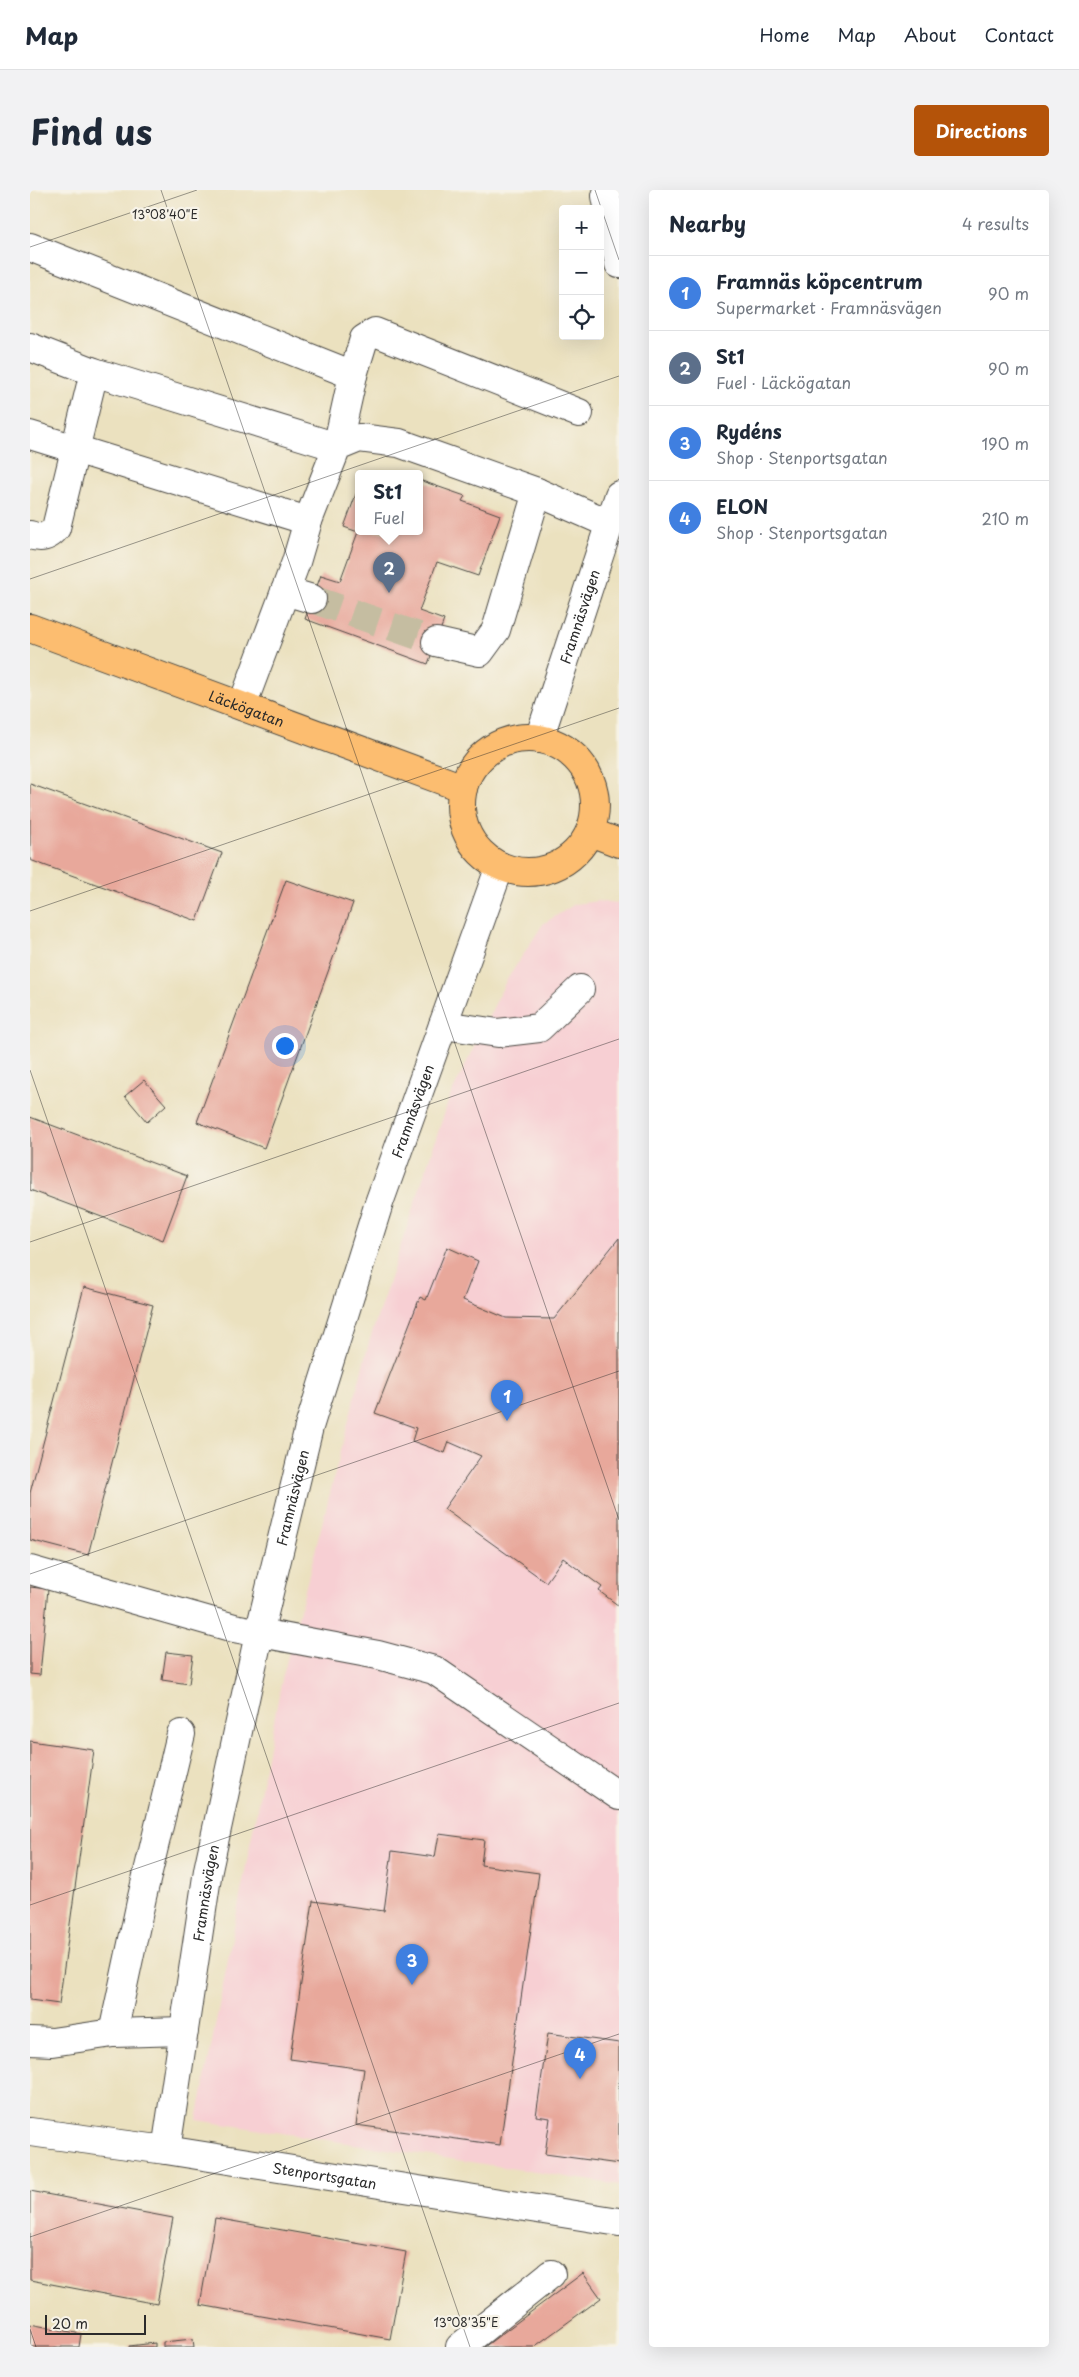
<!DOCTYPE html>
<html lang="en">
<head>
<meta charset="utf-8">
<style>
	body { margin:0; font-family:"Playpen Sans",sans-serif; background:#f2f2f3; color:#1f2937 }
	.controls { position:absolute; right:15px; top:15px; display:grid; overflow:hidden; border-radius:5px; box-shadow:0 5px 20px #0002 }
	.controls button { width:45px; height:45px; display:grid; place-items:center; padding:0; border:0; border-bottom:1px solid #e0e1e3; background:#fff; color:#1f2937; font:25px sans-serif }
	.scale { position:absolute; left:15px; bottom:12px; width:101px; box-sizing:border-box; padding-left:5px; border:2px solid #2b2b2b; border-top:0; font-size:14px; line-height:18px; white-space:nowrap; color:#2b2b2b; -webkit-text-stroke:4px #f7f3e8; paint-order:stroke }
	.you { position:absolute; left:254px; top:855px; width:18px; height:18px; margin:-12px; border:4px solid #fff; border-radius:50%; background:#1a73e8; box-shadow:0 0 0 8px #1a73e833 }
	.badge { display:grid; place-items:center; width:32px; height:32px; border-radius:50%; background:#b45309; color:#fff; font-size:16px; font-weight:700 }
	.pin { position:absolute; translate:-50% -41px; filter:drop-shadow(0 1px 2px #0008) }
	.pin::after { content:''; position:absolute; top:26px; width:18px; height:15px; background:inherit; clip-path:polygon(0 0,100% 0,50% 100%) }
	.popup { position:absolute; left:325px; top:280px; width:68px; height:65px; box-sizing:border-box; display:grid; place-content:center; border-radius:5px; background:#fff; filter:drop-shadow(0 1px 4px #0005); font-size:16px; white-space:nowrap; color:#747a83 }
	.popup b { font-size:19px; color:#1f2937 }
	.popup::after { content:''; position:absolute; left:50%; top:100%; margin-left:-10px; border:10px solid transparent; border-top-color:#fff }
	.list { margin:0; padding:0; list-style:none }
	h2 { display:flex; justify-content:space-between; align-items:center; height:65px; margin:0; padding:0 20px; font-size:21px }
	h2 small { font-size:16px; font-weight:400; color:#747a83 }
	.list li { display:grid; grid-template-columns:32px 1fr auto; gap:15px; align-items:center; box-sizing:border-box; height:75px; padding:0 20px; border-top:1px solid #e0e1e3 }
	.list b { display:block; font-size:19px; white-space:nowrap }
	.list p { margin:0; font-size:16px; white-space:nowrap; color:#747a83 }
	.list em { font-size:16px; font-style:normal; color:#747a83 }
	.icon { flex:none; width:28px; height:28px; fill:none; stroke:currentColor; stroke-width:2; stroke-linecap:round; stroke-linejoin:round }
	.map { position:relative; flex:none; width:589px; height:2157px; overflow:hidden; border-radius:5px }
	header { display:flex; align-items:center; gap:30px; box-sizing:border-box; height:70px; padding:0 25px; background:#fff; border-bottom:1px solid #e0e1e3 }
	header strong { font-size:24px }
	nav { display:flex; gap:28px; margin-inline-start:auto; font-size:18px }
	.intro { display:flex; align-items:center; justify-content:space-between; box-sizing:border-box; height:120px; padding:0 30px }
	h1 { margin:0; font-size:35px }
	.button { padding:12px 22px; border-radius:5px; background:#b45309; color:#fff; font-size:18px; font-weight:700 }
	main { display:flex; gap:30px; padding:0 30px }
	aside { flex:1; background:#fff; border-radius:5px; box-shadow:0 5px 20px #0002 }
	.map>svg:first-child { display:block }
	.built { fill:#f7cfd3 }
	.building { fill:#e8a89b }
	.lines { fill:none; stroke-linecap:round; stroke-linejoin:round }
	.minor-tunnel { stroke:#c5bda1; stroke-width:28; stroke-dasharray:28 14; stroke-linecap:butt }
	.minor-casing { stroke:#484641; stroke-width:30 }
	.major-casing { stroke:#484641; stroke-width:30 }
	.minor { stroke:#fff; stroke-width:28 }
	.major { stroke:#fcbd6f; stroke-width:28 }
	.ticks { fill:none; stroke:#2b2b2b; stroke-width:1; stroke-opacity:0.45 }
	.labels { text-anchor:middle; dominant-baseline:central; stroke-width:4.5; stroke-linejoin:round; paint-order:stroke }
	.street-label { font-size:14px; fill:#2b2b2b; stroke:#f7f3e8 }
	.ticks-label { font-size:12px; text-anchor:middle; fill:#2b2b2b; stroke:#f7f3e8; stroke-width:4.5; stroke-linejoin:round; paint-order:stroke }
</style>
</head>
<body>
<header>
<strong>Map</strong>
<nav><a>Home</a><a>Map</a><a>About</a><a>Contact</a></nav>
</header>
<div class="intro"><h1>Find us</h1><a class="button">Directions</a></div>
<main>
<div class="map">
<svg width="589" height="2157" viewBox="0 0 589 2157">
	<rect width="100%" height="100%" fill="#f7f3e8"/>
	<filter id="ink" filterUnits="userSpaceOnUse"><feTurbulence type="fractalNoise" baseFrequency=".02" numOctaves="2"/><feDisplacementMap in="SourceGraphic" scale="10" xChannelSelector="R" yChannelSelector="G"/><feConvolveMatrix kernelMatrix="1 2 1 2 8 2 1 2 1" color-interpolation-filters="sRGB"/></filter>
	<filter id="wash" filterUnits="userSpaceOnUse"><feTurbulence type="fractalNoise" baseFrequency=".0096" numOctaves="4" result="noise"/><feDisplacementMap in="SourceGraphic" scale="20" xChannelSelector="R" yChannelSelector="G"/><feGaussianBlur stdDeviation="1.12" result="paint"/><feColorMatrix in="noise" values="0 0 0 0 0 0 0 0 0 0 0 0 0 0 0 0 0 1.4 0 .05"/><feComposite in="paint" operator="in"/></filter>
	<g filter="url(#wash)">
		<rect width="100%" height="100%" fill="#ebe1bf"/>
		<path class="built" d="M568,711L589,713V1995L167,1930L252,1489L339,1152L419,909L476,791L513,734L545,714Z"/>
		<g id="blocks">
			<g class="building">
				<path d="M389,290L435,306L432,311L470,325L448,386L407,372L389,421L414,430L398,474L275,429L291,385L310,391L328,342L314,337L329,296V342H389Z"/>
				<path d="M0,594L192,663L167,731L0,670Z"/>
				<path d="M256,690L323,713L234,958L167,932Z"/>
				<path d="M114,890L136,915L117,932L95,906Z"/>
				<path d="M0,927L157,986L133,1050L0,1000Z"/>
				<path d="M589,1048V1416L569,1401L572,1397L533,1368L516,1392L414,1319L451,1266L419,1252L415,1263L382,1251L386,1238L345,1223L390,1107L396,1110L417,1057L448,1071L433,1110L476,1128L524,1129Z"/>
				<path d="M54,1097L123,1115L58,1365L0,1350V1303Z"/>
				<path d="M0,1397L18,1399L10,1485L0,1484Z"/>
				<path d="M136,1462L163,1465L159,1494L132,1490Z"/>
				<path d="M0,1551L64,1560L29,1814L0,1810Z"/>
				<path d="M409,1644L454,1650L451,1675L509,1683L470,1955L326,1935L334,1879L260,1869L283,1711L354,1721L362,1661L405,1667Z"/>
				<path d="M518,1843L589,1853V1974L515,1964L520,1928L506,1926Z"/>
				<path d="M0,2001L143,2028L127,2114L0,2090Z"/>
				<path d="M185,2028L376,2062L360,2149L170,2115Z"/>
				<path d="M553,2083L571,2108L504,2157H454Z"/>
				<path d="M0,2134L51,2144L49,2157H0Z"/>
				<path d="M163,2149L164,2157H133V2152Z"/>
				<path d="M125,2153V2157H99V2156Z"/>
			</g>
		</g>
	</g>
	<g filter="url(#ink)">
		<use href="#blocks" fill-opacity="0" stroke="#484641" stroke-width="1"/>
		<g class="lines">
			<path class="minor-tunnel" d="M282,409L406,452"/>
			<g class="minor-casing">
				<g id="minor">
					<path d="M578,0L576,6L589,74"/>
					<path d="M0,57L323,185L334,149L345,142L549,223"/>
					<path d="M0,157L64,182L307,257L323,185"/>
					<path d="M0,245L278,331"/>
					<path d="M0,345C11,349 18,348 26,338L64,182"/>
					<path d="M255,401L282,409"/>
					<path d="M406,452L450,462L466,440L507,302"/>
					<path d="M212,516L266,372L278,331L307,257L329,248L369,253L507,302L580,334"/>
					<path id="s1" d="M509,549L589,305"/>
					<path d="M413,835L468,843L509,838L550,799"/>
					<path d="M0,1380L204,1438L348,1465L404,1480L589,1606"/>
					<path d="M83,1843L112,1707L151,1544"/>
					<path d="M0,1851L22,1852L83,1843L154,1841"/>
					<path id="s2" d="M0,1942L136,1960L589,2032"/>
					<path id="s3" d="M136,1960L178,1680L229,1444L279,1237L349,1013L470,676"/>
					<path d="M430,2157L521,2084"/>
				</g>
			</g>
			<g class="major-casing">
				<g id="major">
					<path id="s4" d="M0,438L433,598"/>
					<circle cx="498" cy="615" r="67"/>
					<path d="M560,642L589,653"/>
				</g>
			</g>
			<use href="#minor" class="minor"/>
			<use href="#major" class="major"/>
		</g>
	</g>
	<path class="ticks" d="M131,0L589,1330M565,0L589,70M0,57L167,0M0,389L589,186M0,721L589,518M0,880L440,2157M0,1052L589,849M0,1384L589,1181M0,1715L589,1513M0,2047L589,1844M0,2139L6,2157"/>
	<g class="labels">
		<g class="street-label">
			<text stroke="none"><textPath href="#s1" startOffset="129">Framnäsvägen</textPath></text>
			<text stroke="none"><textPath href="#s4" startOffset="231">Läckögatan</textPath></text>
			<text stroke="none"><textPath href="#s3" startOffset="1070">Framnäsvägen</textPath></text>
			<text stroke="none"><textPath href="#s3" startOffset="665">Framnäsvägen</textPath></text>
			<text stroke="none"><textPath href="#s3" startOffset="260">Framnäsvägen</textPath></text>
			<text stroke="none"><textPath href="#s2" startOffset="298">Stenportsgatan</textPath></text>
		</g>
	</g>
	<g class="ticks-label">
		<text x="135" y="29">13°08'40"E</text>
		<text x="436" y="2137">13°08'35"E</text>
	</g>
</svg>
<div class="controls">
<button>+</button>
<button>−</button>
<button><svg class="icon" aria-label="locate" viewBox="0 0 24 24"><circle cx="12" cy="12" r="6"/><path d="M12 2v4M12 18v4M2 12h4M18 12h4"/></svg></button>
</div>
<div class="scale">20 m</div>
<div class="you"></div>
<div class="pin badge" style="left:477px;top:1231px;background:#3f7fe0">1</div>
<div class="pin badge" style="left:359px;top:403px;background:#5c6f8a">2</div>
<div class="popup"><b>St1</b>Fuel</div>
<div class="pin badge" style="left:382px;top:1795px;background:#3f7fe0">3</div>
<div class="pin badge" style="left:550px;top:1889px;background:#3f7fe0">4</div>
</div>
<aside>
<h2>Nearby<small>4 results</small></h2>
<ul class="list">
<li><span class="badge" style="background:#3f7fe0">1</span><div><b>Framnäs köpcentrum</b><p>Supermarket · Framnäsvägen</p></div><em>90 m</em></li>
<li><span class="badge" style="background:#5c6f8a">2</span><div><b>St1</b><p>Fuel · Läckögatan</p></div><em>90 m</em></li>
<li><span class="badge" style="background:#3f7fe0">3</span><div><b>Rydéns</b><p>Shop · Stenportsgatan</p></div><em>190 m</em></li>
<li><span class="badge" style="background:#3f7fe0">4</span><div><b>ELON</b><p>Shop · Stenportsgatan</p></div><em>210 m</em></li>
</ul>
</aside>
</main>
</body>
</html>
